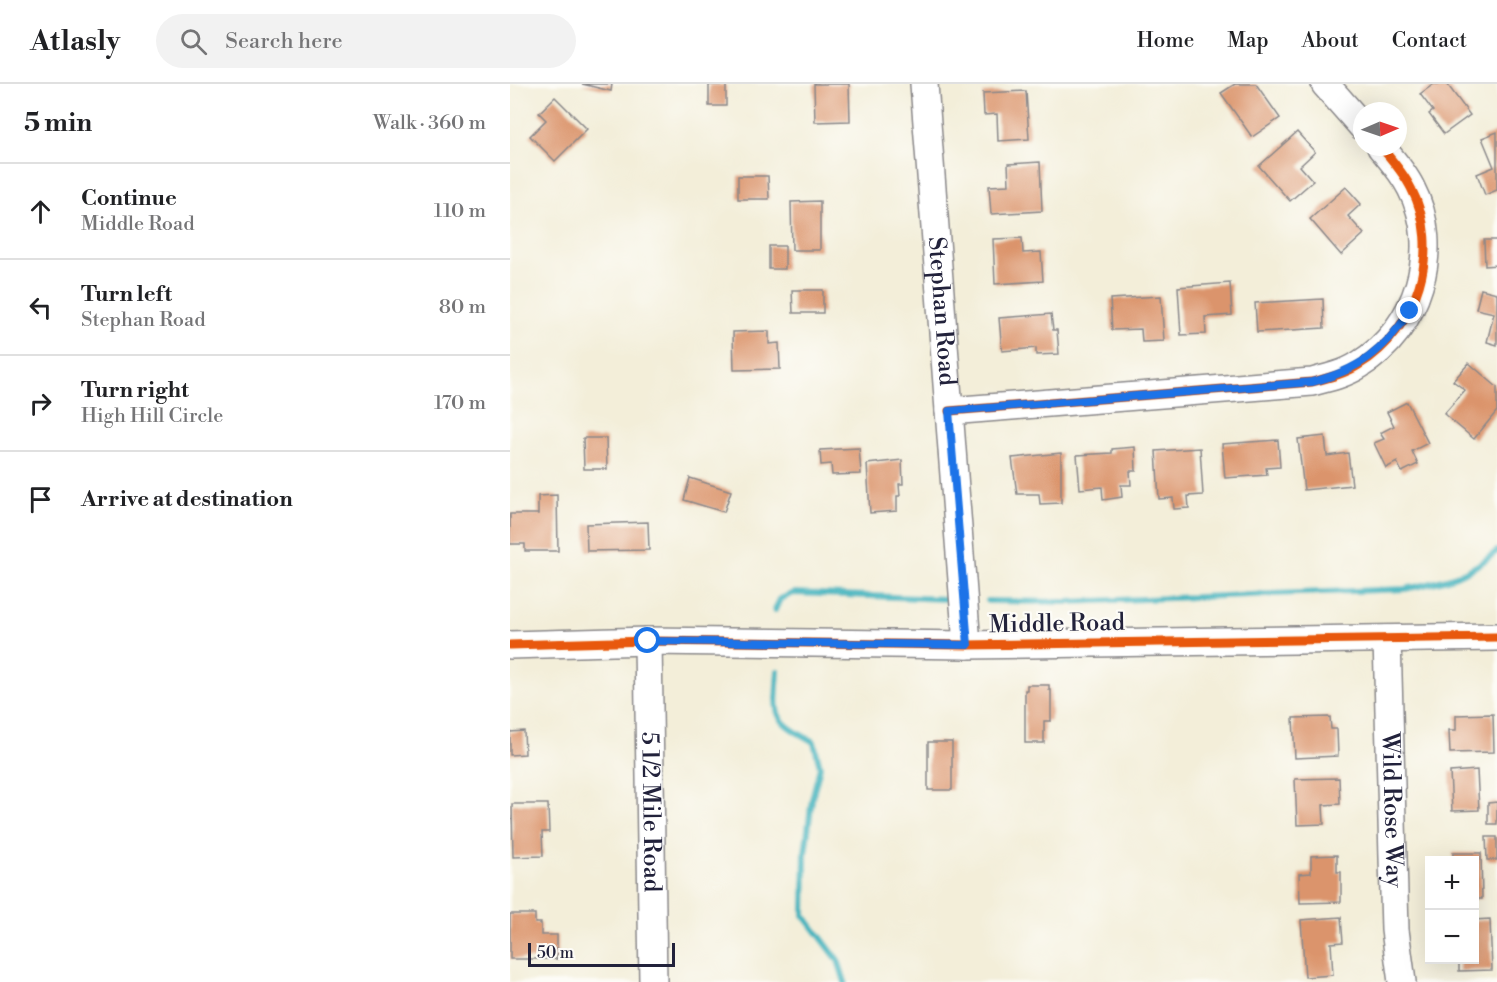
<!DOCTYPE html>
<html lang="en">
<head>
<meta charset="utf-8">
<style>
  :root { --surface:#fff; --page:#f2f2f2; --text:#202124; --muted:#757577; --line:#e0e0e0 }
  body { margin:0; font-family:"Libre Bodoni",serif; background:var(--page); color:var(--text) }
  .controls { position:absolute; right:18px; bottom:18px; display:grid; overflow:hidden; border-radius:0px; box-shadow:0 6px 24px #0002 }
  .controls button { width:54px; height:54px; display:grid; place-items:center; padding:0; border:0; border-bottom:2px solid var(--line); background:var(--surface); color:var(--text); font:30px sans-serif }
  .compass { position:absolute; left:843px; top:18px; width:54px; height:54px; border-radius:50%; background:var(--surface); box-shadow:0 6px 24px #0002; rotate:88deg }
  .scale { position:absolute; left:18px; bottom:15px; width:147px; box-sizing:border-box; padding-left:6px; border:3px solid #22223b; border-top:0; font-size:16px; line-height:21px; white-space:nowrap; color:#22223b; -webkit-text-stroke:4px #fdfcf7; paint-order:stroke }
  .stop { position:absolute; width:18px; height:18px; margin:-14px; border:4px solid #1a73e8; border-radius:50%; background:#fff }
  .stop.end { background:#1a73e8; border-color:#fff; box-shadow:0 2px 6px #0008 }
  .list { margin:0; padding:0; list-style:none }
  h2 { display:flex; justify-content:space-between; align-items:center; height:78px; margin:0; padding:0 24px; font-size:26px }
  h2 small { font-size:20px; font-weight:400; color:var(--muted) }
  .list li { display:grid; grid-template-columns:39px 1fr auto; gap:18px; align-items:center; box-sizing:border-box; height:96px; padding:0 24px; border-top:2px solid var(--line) }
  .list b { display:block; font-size:22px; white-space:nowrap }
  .list p { margin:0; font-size:20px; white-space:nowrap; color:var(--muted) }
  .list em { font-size:20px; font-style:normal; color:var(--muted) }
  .icon { flex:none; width:33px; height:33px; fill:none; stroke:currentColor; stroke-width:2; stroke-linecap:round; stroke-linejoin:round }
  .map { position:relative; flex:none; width:987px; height:898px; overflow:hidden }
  header { display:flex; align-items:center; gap:36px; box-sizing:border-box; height:84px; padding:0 30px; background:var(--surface); border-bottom:2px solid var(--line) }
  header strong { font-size:28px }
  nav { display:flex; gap:33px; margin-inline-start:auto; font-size:21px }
  .search { width:420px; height:54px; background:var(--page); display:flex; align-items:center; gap:15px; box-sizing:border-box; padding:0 21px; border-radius:33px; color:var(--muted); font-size:22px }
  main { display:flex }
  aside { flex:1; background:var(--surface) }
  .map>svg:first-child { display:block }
</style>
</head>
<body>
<header>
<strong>Atlasly</strong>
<div class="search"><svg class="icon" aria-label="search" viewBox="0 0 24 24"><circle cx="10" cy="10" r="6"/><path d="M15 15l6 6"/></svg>Search here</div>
<nav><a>Home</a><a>Map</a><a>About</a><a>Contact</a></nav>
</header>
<main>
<aside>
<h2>5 min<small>Walk · 360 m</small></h2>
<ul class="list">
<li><svg class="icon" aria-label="ahead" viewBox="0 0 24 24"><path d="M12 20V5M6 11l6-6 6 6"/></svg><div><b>Continue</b><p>Middle Road</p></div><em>110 m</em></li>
<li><svg class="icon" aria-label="left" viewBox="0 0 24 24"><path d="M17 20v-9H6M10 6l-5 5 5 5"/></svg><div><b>Turn left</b><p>Stephan Road</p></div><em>80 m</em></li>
<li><svg class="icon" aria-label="right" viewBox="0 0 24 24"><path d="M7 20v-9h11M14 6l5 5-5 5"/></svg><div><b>Turn right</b><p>High Hill Circle</p></div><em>170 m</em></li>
<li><svg class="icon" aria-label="arrive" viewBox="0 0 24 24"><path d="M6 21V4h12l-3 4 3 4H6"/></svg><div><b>Arrive at destination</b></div></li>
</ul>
</aside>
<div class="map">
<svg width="987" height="898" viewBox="0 0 987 898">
  <rect width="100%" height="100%" fill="#fdfcf7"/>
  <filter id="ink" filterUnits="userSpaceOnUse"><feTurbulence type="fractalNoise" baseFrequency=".0167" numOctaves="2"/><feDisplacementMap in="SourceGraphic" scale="12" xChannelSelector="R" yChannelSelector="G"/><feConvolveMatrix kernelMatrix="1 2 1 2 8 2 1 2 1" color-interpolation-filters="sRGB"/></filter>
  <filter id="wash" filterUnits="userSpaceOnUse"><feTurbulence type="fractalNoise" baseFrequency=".008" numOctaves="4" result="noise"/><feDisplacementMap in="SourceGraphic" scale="24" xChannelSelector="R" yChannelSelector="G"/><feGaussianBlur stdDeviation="1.35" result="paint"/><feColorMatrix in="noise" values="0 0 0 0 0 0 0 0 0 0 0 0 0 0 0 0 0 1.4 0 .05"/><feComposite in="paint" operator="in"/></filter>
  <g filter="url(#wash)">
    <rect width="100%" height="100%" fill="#f3eed9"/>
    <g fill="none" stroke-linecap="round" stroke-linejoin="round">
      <g stroke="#45b4be" stroke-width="6">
        <path d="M478 517 556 518 895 505C933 497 956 493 987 467"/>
        <polyline points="265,526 270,515 284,509 436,515"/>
        <path d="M268 587C265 633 261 635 304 658L310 683 302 715 295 769 294 831 328 876 335 898"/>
      </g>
    </g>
    <g id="blocks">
      <g fill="#db946c">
        <polygon points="72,0 102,0 101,7"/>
        <polygon points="304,0 339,0 340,37 305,38"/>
        <polygon points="725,0 746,0 770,34 742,53 711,9"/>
        <polygon points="924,0 937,0 960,31 934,50 919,30 923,27 910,10"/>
        <rect x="199" y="1" width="17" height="21"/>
        <polygon points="516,7 519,55 488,57 487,30 474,31 473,9"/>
        <polygon points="45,13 77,45 45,77 20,52 36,36 29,29"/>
        <polygon points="787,48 805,68 790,82 803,97 780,117 749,82"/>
        <polygon points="987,48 987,106 975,111 967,90 984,83 972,54"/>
        <polygon points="530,78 532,127 481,130 479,102 499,101 498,80"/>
        <polygon points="228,92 258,92 259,115 228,115"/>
        <polygon points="836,103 851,120 838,132 854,150 831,171 800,135"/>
        <polygon points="310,117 310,166 282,166 281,118"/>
        <polygon points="512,154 513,169 531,168 533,197 485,200 483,155"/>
        <polygon points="974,156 987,156 987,181 975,182"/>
        <rect x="259" y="162" width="16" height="23"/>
        <polygon points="720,199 722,231 695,233 696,250 671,251 668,203"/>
        <polygon points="971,205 987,209 987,261 977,258 984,229 966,225"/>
        <polygon points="282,206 313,206 313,229 283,229"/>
        <polygon points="651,212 654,257 632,258 631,245 602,246 600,215"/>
        <polygon points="813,215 814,244 747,248 745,219"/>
        <polygon points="541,230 543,246 547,246 549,270 526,271 526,264 492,267 489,234"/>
        <polygon points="259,247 259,260 269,259 270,285 224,286 223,248"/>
        <polygon points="959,279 987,303 987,327 964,355 934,330 955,306 943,297"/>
        <polygon points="897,318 918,359 902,367 908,380 892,388 887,378 876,384 864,359 874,355 870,349 884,342 877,328"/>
        <polygon points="815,352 817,372 838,369 842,401 794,406 788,355"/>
        <polygon points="73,354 96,354 97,385 74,385"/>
        <polygon points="768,356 770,383 756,384 757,391 715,394 712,360"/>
        <polygon points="625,363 626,387 620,387 621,401 611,401 612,413 593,416 592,403 570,405 567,371 602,369 602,365"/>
        <polygon points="349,364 351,390 322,391 321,380 311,381 310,366"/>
        <polygon points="690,364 693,411 678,412 679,424 664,425 663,414 649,415 646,367"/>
        <polygon points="551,369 551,419 530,420 529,410 507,410 502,374"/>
        <polygon points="392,376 393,400 389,400 390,412 387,412 387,427 360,429 357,380"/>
        <polygon points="180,394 221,407 214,428 174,416"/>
        <polygon points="47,411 48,467 15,467 15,460 0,460 0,430 28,430 28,412"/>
        <polygon points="138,438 139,466 77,467 76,440"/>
        <polygon points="517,601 539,601 539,606 541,606 541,637 534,637 534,659 515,659 515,606 517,606"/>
        <polygon points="983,630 984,668 940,669 939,646 946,646 946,631"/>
        <polygon points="820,633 821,645 827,645 828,672 785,674 783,634"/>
        <polygon points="14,647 15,670 0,671 0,648"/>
        <rect x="418" y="658" width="24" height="48"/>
        <polygon points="967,686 969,726 942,727 940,688"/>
        <polygon points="829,694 830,720 813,721 814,740 787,741 785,695"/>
        <polygon points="987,718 987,740 978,740 978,719"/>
        <polygon points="2,720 38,720 39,748 32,748 33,772 3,773"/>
        <polygon points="976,753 987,753 987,776 977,776"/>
        <polygon points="943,769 971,769 972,815 964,815 964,776 943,776"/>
        <polygon points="827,771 827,788 831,788 831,818 790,819 789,790 801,789 801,772"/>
        <polygon points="0,830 25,830 25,839 31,839 31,851 47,851 47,875 0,875"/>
        <polygon points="831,833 833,858 821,859 823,891 795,893 791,836"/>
        <polygon points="980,835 982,886 949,887 949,876 964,876 964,836"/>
      </g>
    </g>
  </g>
  <g filter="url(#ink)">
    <use href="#blocks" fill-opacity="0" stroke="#8a888a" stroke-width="1.5"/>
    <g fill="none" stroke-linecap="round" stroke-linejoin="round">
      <g stroke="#8a888a" stroke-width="30">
        <g id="minor">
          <path id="s1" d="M414 0 457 561"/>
          <polyline points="815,0 852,42"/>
          <path d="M439 327 802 298C818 294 835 290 849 281 908 245 933 165 901 104 893 88 882 76 871 63"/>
          <path id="s2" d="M877 555 885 846 892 898"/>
          <path id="s3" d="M138 557 143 898"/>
          <polyline points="0,561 138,557 457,561 987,553"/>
        </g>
      </g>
      <use href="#minor" stroke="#fff" stroke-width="27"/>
      <g stroke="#fdfcf7" stroke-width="13">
        <g id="cycleway">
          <path d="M439 327 802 298C818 294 835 290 849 281 908 245 933 165 901 104 893 88 882 76 871 63"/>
          <polyline points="0,561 138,557 457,561 987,553"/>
        </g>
      </g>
      <use href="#cycleway" stroke="#e8590c" stroke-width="9"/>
    </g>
  </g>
  <g fill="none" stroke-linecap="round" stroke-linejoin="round" filter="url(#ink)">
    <path stroke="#1a73e8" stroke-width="8" d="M138 557 458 561 439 327 802 298C849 286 874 267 900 227"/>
  </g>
  <g text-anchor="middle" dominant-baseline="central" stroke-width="4.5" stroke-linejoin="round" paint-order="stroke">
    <g font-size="24" fill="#22223b" stroke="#fdfcf7">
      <text stroke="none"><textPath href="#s1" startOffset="228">Stephan Road</textPath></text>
      <text transform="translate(547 540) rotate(-1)">Middle Road</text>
      <text stroke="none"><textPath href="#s2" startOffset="171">Wild Rose Way</textPath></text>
      <text stroke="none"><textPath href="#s3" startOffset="171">5 1/2 Mile Road</textPath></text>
    </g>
  </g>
</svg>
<div class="controls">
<button>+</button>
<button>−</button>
</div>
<svg class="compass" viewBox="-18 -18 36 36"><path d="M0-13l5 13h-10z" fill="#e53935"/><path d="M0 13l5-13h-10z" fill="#757577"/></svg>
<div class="scale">50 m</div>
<div class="stop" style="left:138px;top:557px"></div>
<div class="stop end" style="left:900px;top:227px"></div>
</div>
</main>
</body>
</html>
